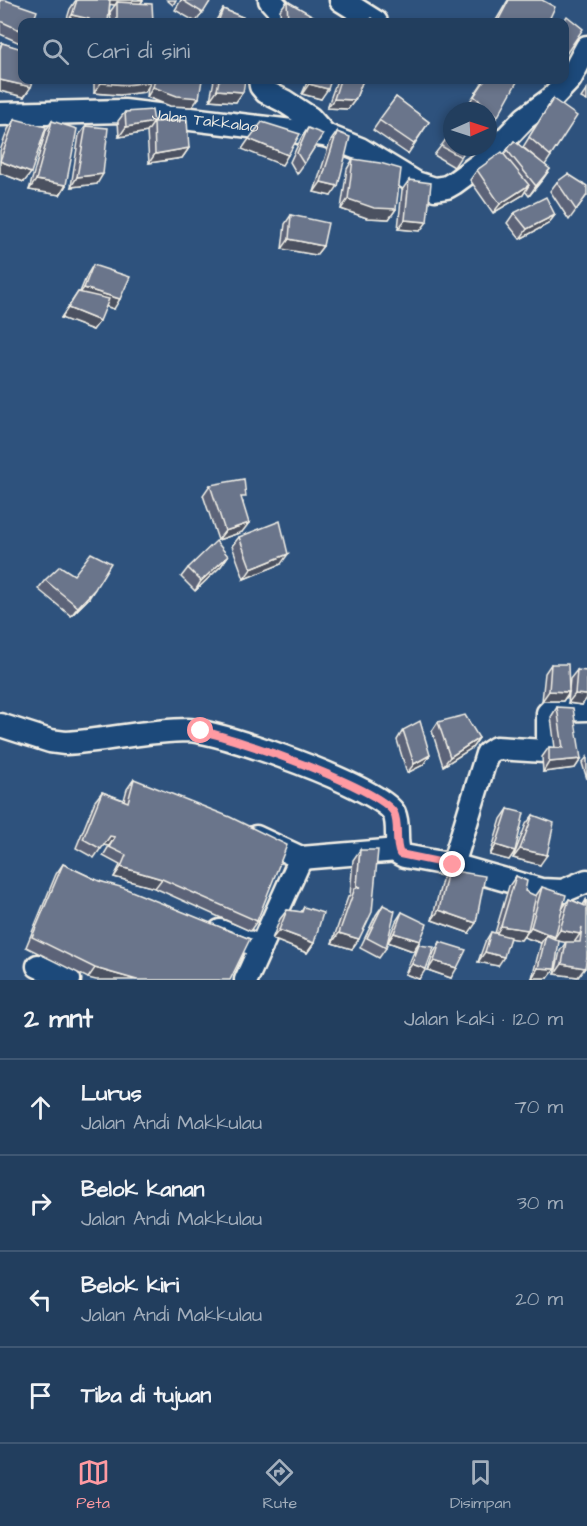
<!DOCTYPE html>
<html lang="id">
<head>
<meta charset="utf-8">
<style>
  :root { --surface:#223e5e; --page:#2e4967; --text:#f1f3f6; --muted:#a2aebc; --line:#3f5773; --accent:#ff9aa2 }
  body { margin:0; font-family:"Architects Daughter",sans-serif; background:var(--page); color:var(--text) }
  .compass { position:absolute; left:443px; top:102px; width:54px; height:54px; border-radius:50%; background:var(--surface); box-shadow:0 3px 9px #0003; rotate:87deg }
  .stop { position:absolute; width:18px; height:18px; margin:-14px; border:4px solid #ff9aa2; border-radius:50%; background:#fff }
  .stop.end { background:#ff9aa2; border-color:#fff; box-shadow:0 2px 6px #0008 }
  .list { margin:0; padding:0; list-style:none }
  h2 { display:flex; justify-content:space-between; align-items:center; height:78px; margin:0; padding:0 24px; font-size:26px }
  h2 small { font-size:20px; font-weight:400; color:var(--muted) }
  .list li { display:grid; grid-template-columns:39px 1fr auto; gap:18px; align-items:center; box-sizing:border-box; height:96px; padding:0 24px; border-top:2px solid var(--line) }
  .list b { display:block; font-size:22px; white-space:nowrap }
  .list p { margin:0; font-size:20px; white-space:nowrap; color:var(--muted) }
  .list em { font-size:20px; font-style:normal; color:var(--muted) }
  .icon { flex:none; width:33px; height:33px; fill:none; stroke:currentColor; stroke-width:2; stroke-linecap:round; stroke-linejoin:round }
  .map { position:relative; flex:none; width:587px; height:980px; overflow:hidden }
  .search { position:absolute; background:var(--surface); box-shadow:0 3px 9px #0003; left:18px; right:18px; top:18px; height:66px; display:flex; align-items:center; gap:15px; box-sizing:border-box; padding:0 21px; border-radius:12px; color:var(--muted); font-size:22px }
  .sheet { height:462px; background:var(--surface) }
  nav { display:flex; justify-content:space-around; align-items:center; box-sizing:border-box; height:84px; border-top:2px solid var(--line); background:var(--surface); font-size:16px; color:var(--muted) }
  nav a { display:grid; justify-items:center; gap:3px }
  nav .on { color:var(--accent) }
  .map>svg:first-child { display:block }
</style>
</head>
<body>
<div class="map">
<svg width="587" height="980" viewBox="0 0 587 980">
  <rect width="100%" height="100%" fill="#2e527d"/>
  <filter id="ink" filterUnits="userSpaceOnUse"><feTurbulence type="fractalNoise" baseFrequency=".0167" numOctaves="2"/><feDisplacementMap in="SourceGraphic" scale="12" xChannelSelector="R" yChannelSelector="G"/><feConvolveMatrix kernelMatrix="1 2 1 2 8 2 1 2 1" color-interpolation-filters="sRGB"/></filter>
  <g filter="url(#ink)">
    <g fill="none" stroke-linecap="round" stroke-linejoin="round">
      <g stroke="#f4f1e8" stroke-width="27">
        <g id="minor">
          <polyline points="270,0 280,11 279,22"/>
          <polyline points="341,0 376,22"/>
          <polyline points="260,80 261,86 266,92 284,101 310,118 325,135"/>
          <path id="s1" d="M0 114 124 111 325 135 360 149 416 183 435 189 447 187 454 183 484 161 525 118 552 98 570 79 587 47"/>
          <path d="M0 725 50 741 65 743C106 741 146 730 188 730 220 731 380 787 394 813 400 826 394 841 400 854L404 856 453 865 541 890 563 891 587 881"/>
          <polyline points="256,837 301,858 398,850"/>
          <polyline points="453,865 487,754 496,748 544,751 548,749 548,713 551,710 587,709"/>
          <polyline points="220,931 261,947"/>
          <polyline points="38,966 69,980"/>
          <polyline points="246,980 301,858"/>
        </g>
      </g>
      <use href="#minor" stroke="#1f4a7a" stroke-width="22"/>
    </g>
    <g fill="#5c6478" stroke="#f4f1e8" stroke-width="1.5">
      <polygon points="0,0 22,22 22,80 24,97 0,91 0,47 2,43 20,49 22,44 0,34"/>
      <polygon points="76,0 143,0 141,3 153,22 111,22 110,12 115,5 110,4 108,22 66,22 70,9"/>
      <polygon points="167,0 176,0 173,5"/>
      <polygon points="181,0 211,0 196,22 175,10"/>
      <polygon points="508,0 542,0 548,22 495,22"/>
      <polygon points="287,1 311,22 281,22 280,10"/>
      <polygon points="223,9 254,22 215,22"/>
      <polygon points="94,80 202,80 192,107 170,106 147,97 148,86 145,92 120,95 94,93"/>
      <polygon points="214,80 245,80 236,102 210,100"/>
      <polygon points="308,80 331,80 321,99 302,94"/>
      <polygon points="337,80 363,80 355,100 348,109 327,108"/>
      <polygon points="484,80 498,116 491,126 488,123 488,111 473,111 467,106"/>
      <polygon points="587,89 587,101 581,98"/>
      <polygon points="396,97 429,122 408,154 373,130"/>
      <polygon points="553,99 551,156 545,165 550,169 529,196 525,191 523,195 493,213 470,180 477,170 504,154 514,141 541,162 523,147"/>
      <polygon points="125,112 154,122 189,148 182,158 149,163 147,132 119,137 118,121"/>
      <polygon points="15,119 24,182 0,173 0,151 8,129"/>
      <polygon points="52,121 66,185 60,195 29,190 46,130"/>
      <polygon points="86,126 97,184 71,187 79,135"/>
      <polygon points="308,128 304,164 297,174 290,162 301,138"/>
      <polygon points="337,132 331,196 314,192 330,142"/>
      <polygon points="441,146 467,147 454,167 434,155"/>
      <polygon points="353,159 396,209 389,219 367,218 341,209 347,169"/>
      <polygon points="409,180 420,231 398,229 402,190"/>
      <polygon points="557,182 587,195 569,220 550,191"/>
      <polygon points="514,213 555,215 548,224 520,239 507,223"/>
      <polygon points="291,215 323,246 316,255 282,249 285,224"/>
      <polygon points="93,265 114,309 106,306 93,330 61,318 78,292 80,292 87,275"/>
      <polygon points="210,485 243,502 242,532 218,540 203,495"/>
      <polygon points="239,537 281,564 244,579 232,546"/>
      <polygon points="228,556 221,566 195,591 181,577 188,568"/>
      <polygon points="45,580 89,598 71,616 38,589"/>
      <polygon points="551,664 569,689 570,679 577,670 582,705 568,703 569,693 563,701 542,701 545,673"/>
      <polygon points="557,707 581,759 575,768 543,772 542,757 549,747 555,748 551,717"/>
      <polygon points="438,722 479,738 472,748 443,766 432,731"/>
      <polygon points="403,730 430,755 423,765 407,773 397,740"/>
      <polygon points="587,757 587,779 582,763"/>
      <polygon points="134,779 257,921 250,931 155,888 114,877 120,865 103,856 109,846 103,845 94,858 76,848 95,801 102,792 124,800 127,789"/>
      <polygon points="508,809 515,851 509,860 490,855 501,819"/>
      <polygon points="533,815 540,865 513,858 526,824"/>
      <polygon points="360,850 352,949 332,943 348,897 350,895 353,860"/>
      <polygon points="63,864 99,881 250,939 88,978 26,947 56,874"/>
      <polygon points="448,870 469,933 432,920 442,880"/>
      <polygon points="516,876 525,891 535,897 542,887 562,909 569,899 583,905 586,900 585,968 578,977 555,974 560,951 566,942 558,941 555,969 548,978 532,978 541,943 524,937 525,935 521,940 510,938 498,966 478,962 485,942 491,932 495,933 509,886"/>
      <polygon points="383,905 386,948 379,958 360,948 376,915"/>
      <polygon points="304,907 314,943 307,953 272,939 280,919 287,910 301,912"/>
      <polygon points="402,912 420,941 413,951 388,942 396,921"/>
      <polygon points="440,942 451,978 428,970 434,952"/>
      <polygon points="419,945 419,979 405,974 413,954"/>
    </g>
    <g fill="#4b5161" stroke="#f4f1e8" stroke-width="1.5">
      <polygon points="100,0 143,0 138,7 117,2 115,5 98,3"/>
      <polygon points="72,15 89,19 87,22 66,22"/>
      <polygon points="0,80 31,87 24,97 0,91"/>
      <polygon points="151,82 145,92 120,95 94,93 101,83"/>
      <polygon points="309,84 328,89 321,99 302,94"/>
      <polygon points="153,87 199,98 192,107 170,106 147,97"/>
      <polygon points="217,90 243,92 236,102 210,100"/>
      <polygon points="334,99 355,100 348,109 327,108"/>
      <polygon points="154,122 147,132 119,137 126,127"/>
      <polygon points="249,139 288,155 282,165 242,149"/>
      <polygon points="189,148 182,158 149,163 155,154"/>
      <polygon points="0,161 31,173 24,182 0,173"/>
      <polygon points="550,169 543,179 529,196 536,186"/>
      <polygon points="103,174 97,184 71,187 77,177"/>
      <polygon points="36,180 66,185 60,195 29,190"/>
      <polygon points="321,182 338,186 331,196 314,192"/>
      <polygon points="529,185 523,195 493,213 500,204"/>
      <polygon points="348,199 396,209 389,219 367,218 341,209"/>
      <polygon points="555,215 548,224 520,239 527,229"/>
      <polygon points="405,220 427,222 420,231 398,229"/>
      <polygon points="289,239 323,246 316,255 282,249"/>
      <polygon points="84,288 120,299 114,309 77,297"/>
      <polygon points="68,308 100,321 93,330 61,318"/>
      <polygon points="249,523 242,532 218,540 225,531"/>
      <polygon points="288,554 281,564 244,579 251,569"/>
      <polygon points="228,556 221,566 195,591 201,581"/>
      <polygon points="95,589 89,598 71,616 78,607"/>
      <polygon points="549,691 569,692 563,701 542,701"/>
      <polygon points="575,694 587,695 587,698 582,705 568,703"/>
      <polygon points="479,738 472,748 443,766 450,757"/>
      <polygon points="430,755 423,765 407,773 414,764"/>
      <polygon points="581,759 575,768 543,772 549,762"/>
      <polygon points="110,836 115,837 109,846 103,845"/>
      <polygon points="496,845 515,851 509,860 490,855"/>
      <polygon points="520,849 547,855 540,865 513,858"/>
      <polygon points="121,867 162,879 155,888 114,877"/>
      <polygon points="439,910 476,923 469,933 432,920"/>
      <polygon points="501,926 528,930 521,940 495,936"/>
      <polygon points="531,927 555,937 548,946 546,935 541,943 524,937"/>
      <polygon points="279,930 314,943 307,953 272,939"/>
      <polygon points="560,930 580,934 573,944 553,940"/>
      <polygon points="339,933 359,939 352,949 332,943"/>
      <polygon points="394,933 420,941 413,951 388,942"/>
      <polygon points="485,952 504,957 498,966 478,962"/>
      <polygon points="434,961 457,968 451,978 428,970"/>
      <polygon points="412,964 426,969 419,979 405,974"/>
      <polygon points="562,964 585,968 578,977 555,974"/>
      <polygon points="95,968 137,980 96,980 88,978"/>
      <polygon points="538,968 555,969 548,978 532,978"/>
    </g>
    <g fill="#6b748b" stroke="#f4f1e8" stroke-width="1.5">
      <polygon points="0,0 5,0 37,11 33,22 22,22 22,31 0,21"/>
      <polygon points="77,0 110,0 108,22 90,22 89,19 72,15"/>
      <polygon points="182,0 211,0 203,13"/>
      <polygon points="509,0 542,0 555,7 548,22 500,22 498,21"/>
      <polygon points="287,1 315,17 311,22 288,22"/>
      <polygon points="117,2 152,4 153,22 117,22"/>
      <polygon points="223,9 254,22 218,22"/>
      <polygon points="567,16 583,29 564,57 564,22 563,22"/>
      <polygon points="372,18 376,22 368,22"/>
      <polygon points="2,43 22,49 22,80 34,80 31,87 0,80 0,49"/>
      <polygon points="101,80 152,80 151,82 126,85 101,83"/>
      <polygon points="155,80 202,80 199,98 177,96 153,87"/>
      <polygon points="219,80 245,80 243,92 217,90"/>
      <polygon points="311,80 331,80 328,89 309,84"/>
      <polygon points="340,80 363,80 355,100 334,99"/>
      <polygon points="485,80 518,80 498,116 474,96"/>
      <polygon points="396,97 429,122 414,144 379,120"/>
      <polygon points="553,99 577,116 551,156 529,137"/>
      <polygon points="152,110 154,122 126,127 125,112"/>
      <polygon points="15,119 46,127 31,173 0,161"/>
      <polygon points="187,120 189,148 155,154 154,122"/>
      <polygon points="52,121 77,129 66,185 36,180"/>
      <polygon points="262,122 300,134 288,155 249,139"/>
      <polygon points="86,126 108,128 103,174 77,177"/>
      <polygon points="308,128 323,134 304,164 297,153"/>
      <polygon points="452,131 452,147 467,147 461,157 441,146"/>
      <polygon points="337,132 350,137 338,186 321,182"/>
      <polygon points="514,141 550,169 536,186 507,150"/>
      <polygon points="502,152 529,185 500,204 477,170"/>
      <polygon points="353,159 380,163 401,169 396,209 374,208 348,199"/>
      <polygon points="568,174 587,186 587,195 576,210 557,182"/>
      <polygon points="409,180 431,183 427,222 405,220"/>
      <polygon points="546,197 555,215 527,229 514,213"/>
      <polygon points="291,215 328,223 323,246 289,239"/>
      <polygon points="93,265 130,277 120,299 84,288"/>
      <polygon points="78,292 109,299 100,321 68,308"/>
      <polygon points="244,479 246,497 241,497 249,523 225,531 210,485"/>
      <polygon points="280,521 288,554 251,569 239,537"/>
      <polygon points="216,541 228,556 201,581 188,568"/>
      <polygon points="91,553 111,563 95,589 78,607 45,580 60,566 74,575"/>
      <polygon points="551,664 568,664 569,692 549,691"/>
      <polygon points="577,670 587,671 587,695 575,694"/>
      <polygon points="557,707 573,708 581,759 549,762 549,747 563,748"/>
      <polygon points="465,715 479,738 450,757 438,722"/>
      <polygon points="420,721 430,755 414,764 403,730"/>
      <polygon points="134,779 230,817 287,845 257,921 162,879 121,867 126,855 109,847 115,837 110,836 101,849 83,839 102,792 128,802"/>
      <polygon points="508,809 524,813 515,851 496,845"/>
      <polygon points="533,815 554,823 547,855 520,849"/>
      <polygon points="360,850 378,850 372,912 359,939 339,933 355,888 361,887 357,886"/>
      <polygon points="63,864 99,881 124,888 250,939 230,980 137,980 95,968 32,937"/>
      <polygon points="448,870 485,876 476,923 439,910"/>
      <polygon points="516,876 527,881 525,891 536,896 528,930 501,926"/>
      <polygon points="542,887 566,895 555,937 531,927"/>
      <polygon points="569,899 585,906 586,900 587,901 587,957 585,968 562,964 566,942 580,942 582,927 580,934 560,930"/>
      <polygon points="383,905 395,911 386,948 367,938"/>
      <polygon points="304,907 323,913 314,943 279,930 287,910 302,912"/>
      <polygon points="402,912 427,924 420,941 394,933"/>
      <polygon points="491,932 510,937 504,957 485,952"/>
      <polygon points="546,935 559,941 555,969 538,968"/>
      <polygon points="440,942 466,950 457,968 434,961"/>
      <polygon points="419,945 434,947 426,969 412,964"/>
    </g>
  </g>
  <g fill="none" stroke-linecap="round" stroke-linejoin="round" filter="url(#ink)">
    <path stroke="#ff9aa2" stroke-width="8" d="M201 731C233 737 381 788 394 813 400 826 394 841 400 854L453 865"/>
  </g>
  <g text-anchor="middle" dominant-baseline="central" stroke-width="4.5" stroke-linejoin="round" paint-order="stroke">
    <g font-size="16" fill="#f4f1e8" stroke="#1f4a7a">
      <text stroke="none"><textPath href="#s1" startOffset="206">Jalan Takkalao</textPath></text>
    </g>
  </g>
</svg>
<svg class="compass" viewBox="-18 -18 36 36"><path d="M0-13l5 13h-10z" fill="#e53935"/><path d="M0 13l5-13h-10z" fill="#a2aebc"/></svg>
<div class="stop" style="left:201px;top:731px"></div>
<div class="stop end" style="left:453px;top:865px"></div>
<div class="search"><svg class="icon" aria-label="search" viewBox="0 0 24 24"><circle cx="10" cy="10" r="6"/><path d="M15 15l6 6"/></svg>Cari di sini</div>
</div>
<section class="sheet">
<h2>2 mnt<small>Jalan kaki · 120 m</small></h2>
<ul class="list">
<li><svg class="icon" aria-label="ahead" viewBox="0 0 24 24"><path d="M12 20V5M6 11l6-6 6 6"/></svg><div><b>Lurus</b><p>Jalan Andi Makkulau</p></div><em>70 m</em></li>
<li><svg class="icon" aria-label="right" viewBox="0 0 24 24"><path d="M7 20v-9h11M14 6l5 5-5 5"/></svg><div><b>Belok kanan</b><p>Jalan Andi Makkulau</p></div><em>30 m</em></li>
<li><svg class="icon" aria-label="left" viewBox="0 0 24 24"><path d="M17 20v-9H6M10 6l-5 5 5 5"/></svg><div><b>Belok kiri</b><p>Jalan Andi Makkulau</p></div><em>20 m</em></li>
<li><svg class="icon" aria-label="arrive" viewBox="0 0 24 24"><path d="M6 21V4h12l-3 4 3 4H6"/></svg><div><b>Tiba di tujuan</b></div></li>
</ul>
</section>
<nav>
<a class="on"><svg class="icon" aria-label="map" viewBox="0 0 24 24"><path d="M3 6l6-2 6 2 6-2v14l-6 2-6-2-6 2zM9 4v14M15 6v14"/></svg>Peta</a>
<a><svg class="icon" aria-label="directions" viewBox="0 0 24 24"><path d="M12 3l9 9-9 9-9-9zM9 14v-3h6M13 9l2 2-2 2"/></svg>Rute</a>
<a><svg class="icon" aria-label="saved" viewBox="0 0 24 24"><path d="M7 4h10v16l-5-4-5 4z"/></svg>Disimpan</a>
</nav>
</body>
</html>
